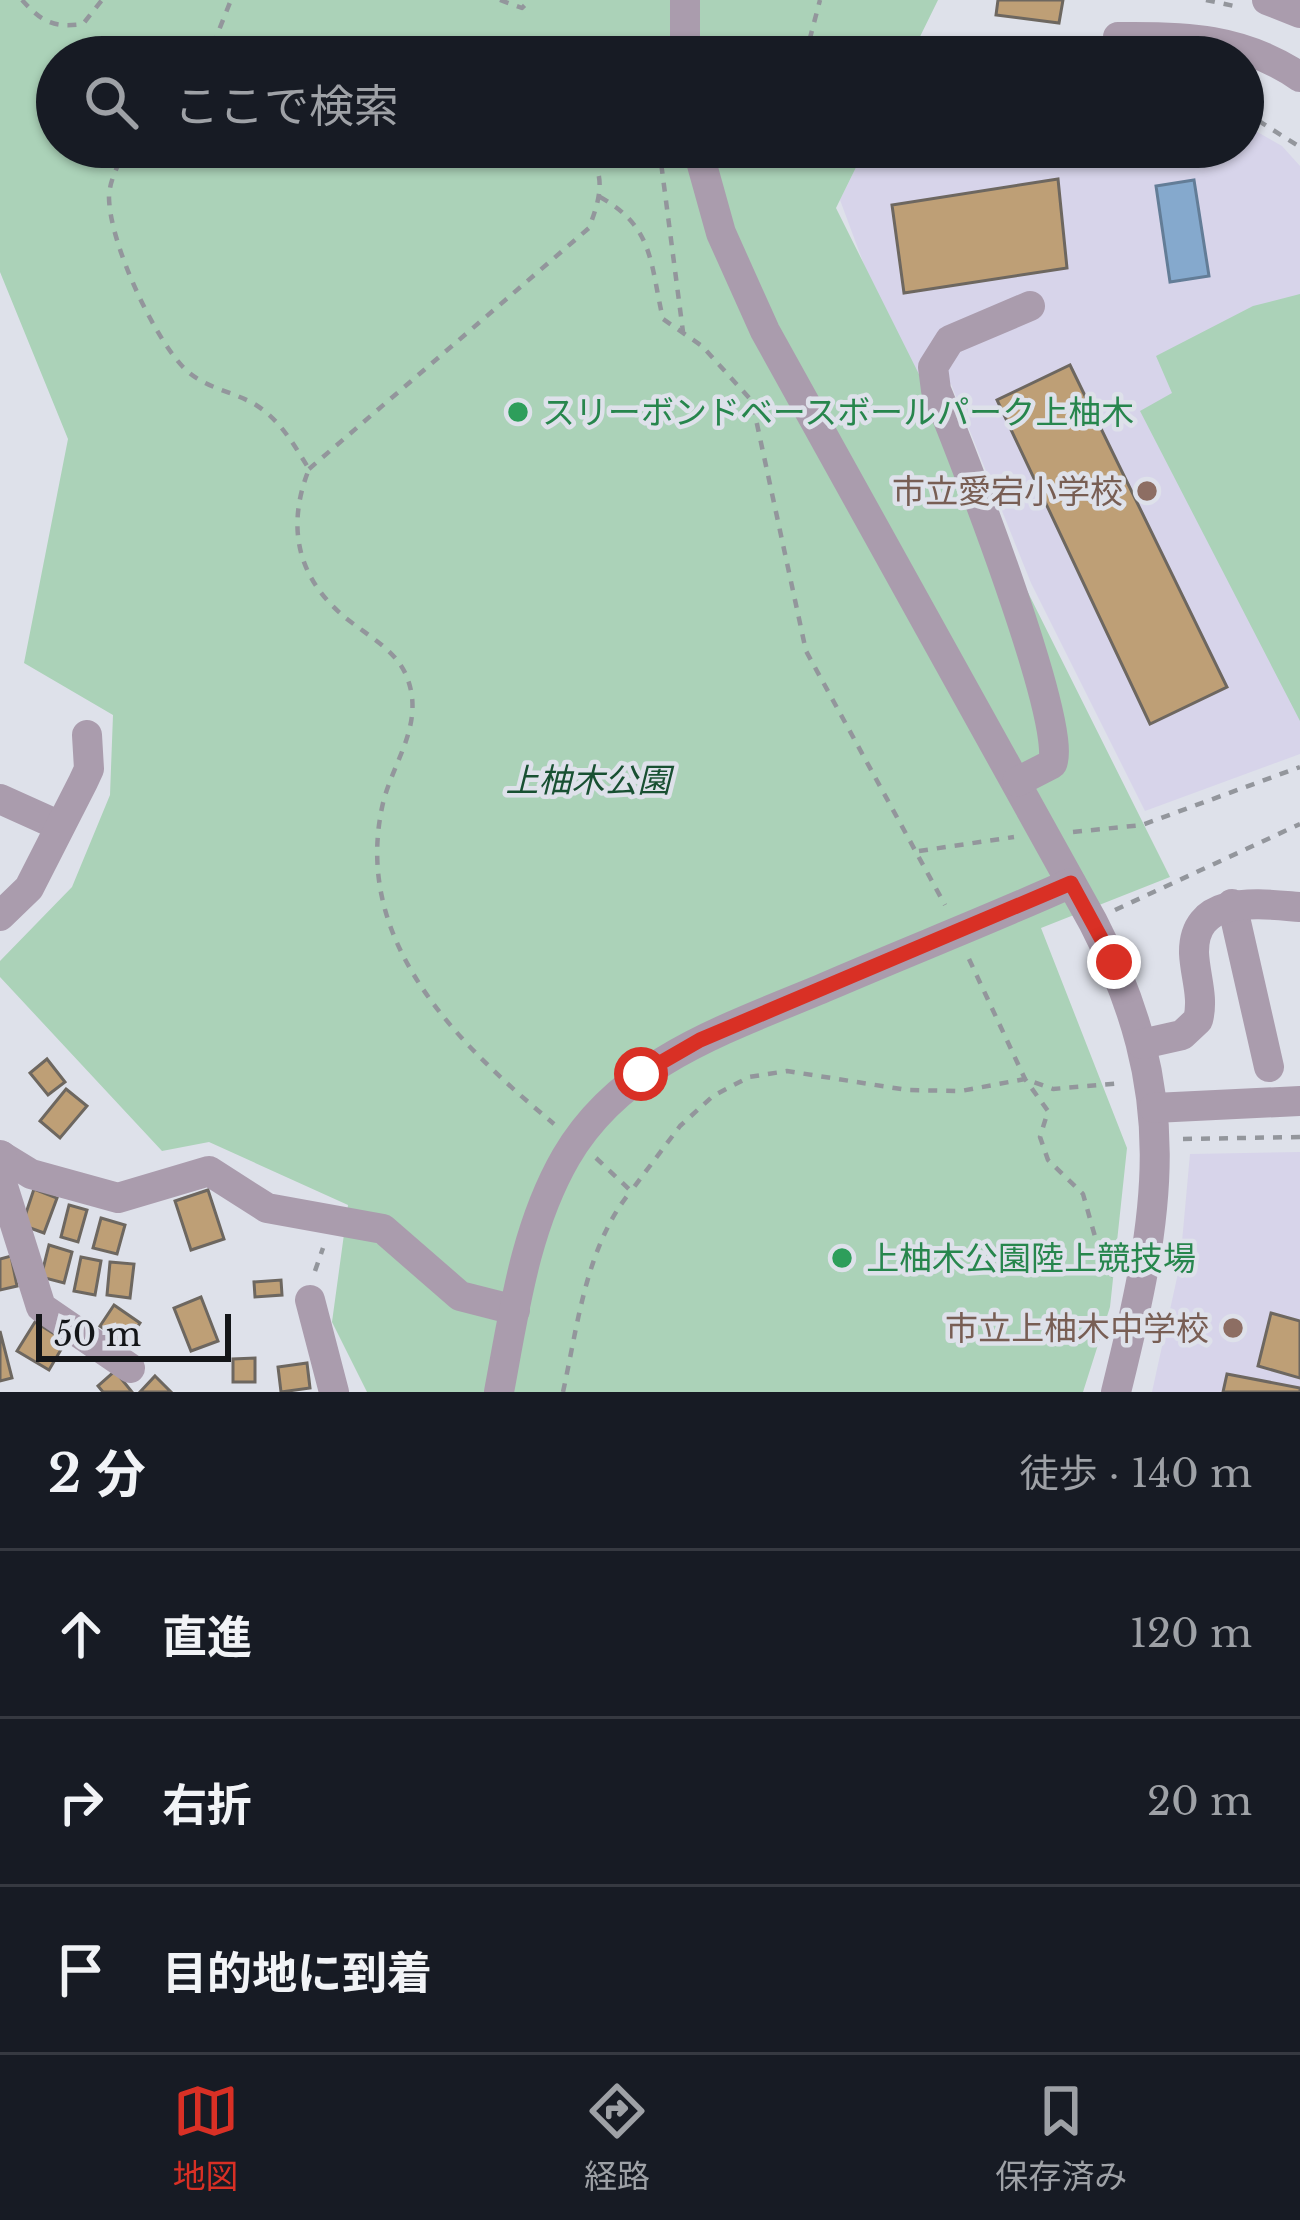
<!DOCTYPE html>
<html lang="ja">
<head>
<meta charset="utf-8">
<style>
  :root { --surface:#171b24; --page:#242831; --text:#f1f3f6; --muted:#9ea1a6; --line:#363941; --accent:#d93025 }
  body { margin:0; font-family:"Libre Baskerville","Noto Sans JP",serif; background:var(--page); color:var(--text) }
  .scale { position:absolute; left:36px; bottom:30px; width:195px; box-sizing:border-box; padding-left:12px; border:6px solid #141619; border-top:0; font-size:33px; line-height:42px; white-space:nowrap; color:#141619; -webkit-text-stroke:9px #dee1ea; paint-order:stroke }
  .stop { position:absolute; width:36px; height:36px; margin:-27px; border:9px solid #d93025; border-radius:50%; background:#fff }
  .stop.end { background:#d93025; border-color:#fff; box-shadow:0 3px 12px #0008 }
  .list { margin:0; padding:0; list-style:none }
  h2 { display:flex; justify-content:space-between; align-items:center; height:156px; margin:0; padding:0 48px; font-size:51px }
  h2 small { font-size:39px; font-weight:400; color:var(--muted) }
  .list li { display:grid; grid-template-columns:78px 1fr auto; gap:36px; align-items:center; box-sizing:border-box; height:168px; padding:0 48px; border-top:3px solid var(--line) }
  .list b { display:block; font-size:45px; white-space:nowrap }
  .list em { font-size:39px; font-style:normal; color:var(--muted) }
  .icon { flex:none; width:66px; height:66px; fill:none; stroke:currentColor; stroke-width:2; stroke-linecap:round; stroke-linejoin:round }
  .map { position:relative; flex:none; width:1300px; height:1392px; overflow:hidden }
  .search { position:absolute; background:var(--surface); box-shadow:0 3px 9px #0004; left:36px; right:36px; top:36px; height:132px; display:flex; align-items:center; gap:30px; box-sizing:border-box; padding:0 42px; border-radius:66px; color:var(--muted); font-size:45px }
  .sheet { height:660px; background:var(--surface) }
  nav { display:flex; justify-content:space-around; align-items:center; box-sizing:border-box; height:168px; border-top:3px solid var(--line); background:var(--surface); font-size:33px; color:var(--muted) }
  nav a { display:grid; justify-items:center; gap:6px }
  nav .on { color:var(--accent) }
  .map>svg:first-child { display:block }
</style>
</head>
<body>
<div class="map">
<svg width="1300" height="1392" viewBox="0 0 1300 1392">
  <rect width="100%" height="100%" fill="#dee1ea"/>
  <g fill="#d7d4ea">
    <polygon points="1243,124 1282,146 1300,166 1300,754 1145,811 1031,583 951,384 914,399 840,200 866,147 1243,147"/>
    <polygon points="1300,1152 1300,1392 1152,1392 1180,1264 1190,1154"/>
  </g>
  <g fill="#abd2b8">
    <polygon points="0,0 938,0 910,57 57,57 57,147 866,147 836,208 1170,877 1041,928 1127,1148 1110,1307 1083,1392 367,1392 332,1322 348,1205 209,1142 162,1151 0,977 0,961 72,887 110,795 113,715 24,663 68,439 0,272"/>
    <polygon points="1300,294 1300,721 1140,411 1172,393 1156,356 1253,306"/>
  </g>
  <polygon fill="#85a9cd" stroke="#637d97" stroke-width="3" points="1194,180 1209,276 1170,282 1156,186"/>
  <g fill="#be9f76" stroke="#6d6760" stroke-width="3">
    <polygon points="998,0 1063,0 1059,23 996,15"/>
    <polygon points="1058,179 1067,268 904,293 892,205"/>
    <polygon points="1070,365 1227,687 1150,724 997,400"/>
    <polygon points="47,1059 65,1082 48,1095 30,1073"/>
    <polygon points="66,1089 87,1106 60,1138 40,1121"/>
    <polygon points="34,1189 57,1198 44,1233 22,1225"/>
    <polygon points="208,1190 224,1239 191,1250 175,1201"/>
    <polygon points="69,1205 87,1210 78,1242 61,1237"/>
    <polygon points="101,1218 125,1225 117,1254 93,1248"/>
    <polygon points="49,1245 72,1252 64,1283 41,1277"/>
    <polygon points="11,1256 17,1286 0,1290 0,1259"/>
    <polygon points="81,1257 101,1261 95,1295 74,1291"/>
    <polygon points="110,1262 134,1264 130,1298 107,1295"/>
    <polygon points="281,1280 282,1295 255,1297 254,1282"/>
    <polygon points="201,1297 218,1341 191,1351 174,1308"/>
    <polygon points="114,1305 140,1323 126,1344 100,1326"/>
    <polygon points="1271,1313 1300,1321 1300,1378 1258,1366"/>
    <polygon points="35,1322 66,1341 49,1370 17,1351"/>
    <polygon points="0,1331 12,1378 0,1381"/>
    <polygon points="255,1358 255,1382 233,1382 233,1359"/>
    <polygon points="307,1363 310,1388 281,1392 278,1367"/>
    <polygon points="115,1371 132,1392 103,1392 98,1386"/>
    <polygon points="1227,1374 1300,1388 1300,1392 1223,1392"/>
    <polygon points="155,1376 171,1392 140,1392"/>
  </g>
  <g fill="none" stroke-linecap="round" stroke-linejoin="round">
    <g stroke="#93969c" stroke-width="4.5" stroke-dasharray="9 9" stroke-linecap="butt">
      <path d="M22 0C42 22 53 28 83 24L102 0"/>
      <polyline points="500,0 522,8 530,0"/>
      <polyline points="1206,0 1239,7"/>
      <polyline points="199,57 215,40 231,0"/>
      <polyline points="805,57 820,0"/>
      <polyline points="1243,111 1300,147"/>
      <path d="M129 147C119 161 109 181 109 198 110 243 152 334 183 367 204 389 231 390 256 405 281 421 294 445 309 469 285 529 298 582 351 622 373 639 399 653 408 680 424 725 393 762 383 803 351 941 457 1043 554 1124"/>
      <polyline points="659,147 683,332"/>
      <path d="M600 197C654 227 650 263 663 319L702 346 752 401 806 651 945 905"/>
      <path d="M309 469 589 228C601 196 607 174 584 147"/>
      <polyline points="1073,832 1142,825 1300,767"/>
      <polyline points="919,851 1014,837"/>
      <polyline points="1115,910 1300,824"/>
      <polyline points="969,959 1025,1079 1048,1111 1040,1137 1048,1160 1083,1194 1103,1265 1113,1276"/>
      <polyline points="1183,1139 1300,1137"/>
      <polyline points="596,1158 631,1191 680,1126 713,1096 749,1077 787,1071 907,1090 961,1091 1025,1079 1053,1089 1123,1083"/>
      <polyline points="315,1271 323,1248"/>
      <path d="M563 1392C578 1324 586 1246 631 1191"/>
    </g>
    <g stroke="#aa9cad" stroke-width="30">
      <polyline points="685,0 685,57"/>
      <polyline points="1267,0 1300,13"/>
      <path d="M1118 37C1185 36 1243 38 1300 77"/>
      <path d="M697 147 721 233 765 331 1093 922C1182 1095 1161 1211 1116 1392"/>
      <path d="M1017 782 1052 764C1070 727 958 443 936 390L933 367 950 340 1030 306"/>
      <polyline points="0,799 60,826"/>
      <polyline points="1232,904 1269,1067"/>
      <polyline points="0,916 29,888 83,782 89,769 87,735"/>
      <path d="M1142 1044 1182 1035 1198 1020C1204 997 1195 976 1194 953 1193 893 1261 904 1300 907"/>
      <polyline points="1154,1108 1300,1101"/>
      <polyline points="0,1155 31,1174 118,1198 209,1171 267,1208 383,1229 460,1296 515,1310"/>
      <polyline points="2,1156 2,1183 41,1307 130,1368"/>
      <polyline points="310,1300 334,1392"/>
      <path d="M499 1392C514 1312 525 1228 566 1157 622 1060 732 1027 828 986 909 951 991 919 1071 883"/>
    </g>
  </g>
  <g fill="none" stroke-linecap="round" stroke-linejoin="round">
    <polyline stroke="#d93025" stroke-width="15" points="641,1074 700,1040 1071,883 1114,962"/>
  </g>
  <g fill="#2e9e5b" stroke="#dee1ea" stroke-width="4.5">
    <circle cx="518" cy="412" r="12"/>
    <circle cx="842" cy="1258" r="12"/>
  </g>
  <g fill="#8d6e63" stroke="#dee1ea" stroke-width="4.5">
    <circle cx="1147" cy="491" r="12"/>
    <circle cx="1233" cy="1328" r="12"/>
  </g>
  <g text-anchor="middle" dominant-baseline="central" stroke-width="9" stroke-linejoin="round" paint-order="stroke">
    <g font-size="33" fill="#27864d" stroke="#dee1ea" text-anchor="start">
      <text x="542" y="412">スリーボンドベースボールパーク上柚木</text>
      <text x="866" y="1258">上柚木公園陸上競技場</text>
    </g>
    <g font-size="33" fill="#785e54" stroke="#dee1ea" text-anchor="end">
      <text x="1123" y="491">市立愛宕小学校</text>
      <text x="1209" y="1328">市立上柚木中学校</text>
    </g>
    <g font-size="33" font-style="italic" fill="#185032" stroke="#dee1ea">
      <text x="588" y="780">上柚木公園</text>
    </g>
  </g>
</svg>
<div class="scale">50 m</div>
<div class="stop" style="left:641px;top:1074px"></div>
<div class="stop end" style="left:1114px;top:962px"></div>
<div class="search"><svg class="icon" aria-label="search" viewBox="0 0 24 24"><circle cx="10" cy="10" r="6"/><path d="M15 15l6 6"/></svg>ここで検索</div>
</div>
<section class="sheet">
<h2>2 分<small>徒歩 · 140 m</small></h2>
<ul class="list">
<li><svg class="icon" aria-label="ahead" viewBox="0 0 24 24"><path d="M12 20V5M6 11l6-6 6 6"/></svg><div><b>直進</b></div><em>120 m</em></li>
<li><svg class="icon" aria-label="right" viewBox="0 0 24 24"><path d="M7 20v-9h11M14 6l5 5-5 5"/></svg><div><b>右折</b></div><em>20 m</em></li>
<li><svg class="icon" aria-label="arrive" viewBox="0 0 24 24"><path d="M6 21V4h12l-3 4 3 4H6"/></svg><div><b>目的地に到着</b></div></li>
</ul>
</section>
<nav>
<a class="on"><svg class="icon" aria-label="map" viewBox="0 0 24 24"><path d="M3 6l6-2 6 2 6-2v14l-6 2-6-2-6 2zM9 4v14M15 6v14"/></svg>地図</a>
<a><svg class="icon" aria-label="directions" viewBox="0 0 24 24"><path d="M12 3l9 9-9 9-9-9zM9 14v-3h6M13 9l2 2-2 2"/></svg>経路</a>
<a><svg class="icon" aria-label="saved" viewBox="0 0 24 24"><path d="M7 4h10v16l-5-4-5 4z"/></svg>保存済み</a>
</nav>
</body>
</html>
